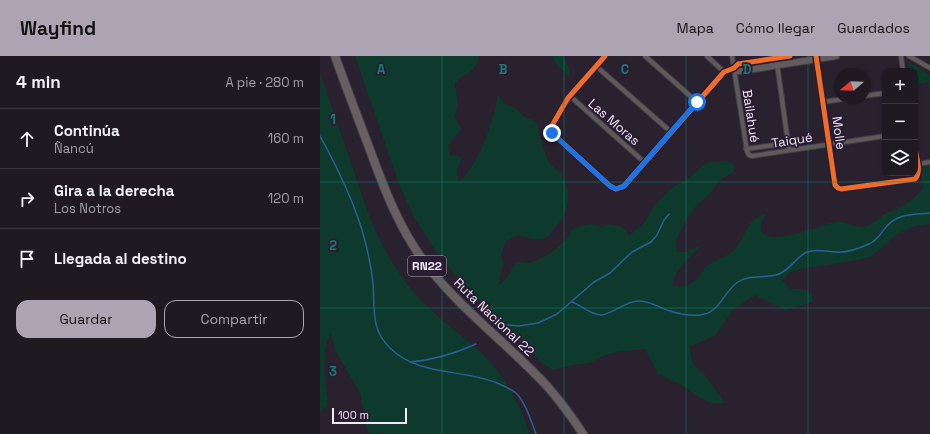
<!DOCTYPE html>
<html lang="es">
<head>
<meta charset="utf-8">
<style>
  :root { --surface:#1f1922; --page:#2c262f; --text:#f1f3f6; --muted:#a1a0a5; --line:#3c3840; --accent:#aca4b2 }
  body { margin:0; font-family:"Space Grotesk",sans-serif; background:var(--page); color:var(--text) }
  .controls { position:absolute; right:12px; top:12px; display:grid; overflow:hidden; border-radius:8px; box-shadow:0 1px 3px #0004 }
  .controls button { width:36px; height:36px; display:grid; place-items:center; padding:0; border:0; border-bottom:1px solid var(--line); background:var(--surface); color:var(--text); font:20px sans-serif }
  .compass { position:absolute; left:514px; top:12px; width:36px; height:36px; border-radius:50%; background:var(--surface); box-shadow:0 1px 3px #0004; rotate:251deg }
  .scale { position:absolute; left:12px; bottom:10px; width:75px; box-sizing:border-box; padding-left:4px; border:2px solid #f3eaf9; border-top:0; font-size:11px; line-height:14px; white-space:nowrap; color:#f3eaf9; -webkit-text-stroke:3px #2a1c33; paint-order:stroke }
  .stop { position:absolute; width:12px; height:12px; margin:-9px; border:3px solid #1a73e8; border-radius:50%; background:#fff }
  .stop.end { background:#1a73e8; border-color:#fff; box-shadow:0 1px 4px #0008 }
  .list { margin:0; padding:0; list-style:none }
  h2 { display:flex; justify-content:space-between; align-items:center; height:52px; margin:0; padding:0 16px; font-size:17px }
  h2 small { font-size:13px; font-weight:400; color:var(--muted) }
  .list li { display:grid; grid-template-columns:26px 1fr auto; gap:12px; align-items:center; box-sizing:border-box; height:60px; padding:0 16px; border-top:1px solid var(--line) }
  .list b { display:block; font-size:15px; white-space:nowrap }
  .list p { margin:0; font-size:13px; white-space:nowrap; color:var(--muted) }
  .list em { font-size:13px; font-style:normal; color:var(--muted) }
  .actions { display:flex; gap:8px; padding:12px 16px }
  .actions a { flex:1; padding:9px 0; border:1px solid var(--accent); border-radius:12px; text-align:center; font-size:14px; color:var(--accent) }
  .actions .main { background:var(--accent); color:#111 }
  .icon { flex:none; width:22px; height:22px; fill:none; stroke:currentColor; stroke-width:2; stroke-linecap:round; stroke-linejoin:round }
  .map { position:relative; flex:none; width:610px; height:378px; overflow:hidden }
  header { display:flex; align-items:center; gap:24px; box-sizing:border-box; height:56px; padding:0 20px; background:var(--accent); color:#111 }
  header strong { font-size:19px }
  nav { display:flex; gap:22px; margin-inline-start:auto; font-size:14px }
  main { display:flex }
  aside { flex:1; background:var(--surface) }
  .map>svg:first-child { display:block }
</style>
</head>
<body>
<header>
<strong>Wayfind</strong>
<nav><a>Mapa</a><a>Cómo llegar</a><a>Guardados</a></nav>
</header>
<main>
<aside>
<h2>4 min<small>A pie · 280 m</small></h2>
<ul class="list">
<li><svg class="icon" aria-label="ahead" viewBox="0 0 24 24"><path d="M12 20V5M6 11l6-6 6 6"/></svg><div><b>Continúa</b><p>Ñancú</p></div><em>160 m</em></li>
<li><svg class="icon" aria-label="right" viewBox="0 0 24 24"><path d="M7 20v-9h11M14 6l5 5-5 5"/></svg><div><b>Gira a la derecha</b><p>Los Notros</p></div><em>120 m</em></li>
<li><svg class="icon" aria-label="arrive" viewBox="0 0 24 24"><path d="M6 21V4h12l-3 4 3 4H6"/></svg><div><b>Llegada al destino</b></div></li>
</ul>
<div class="actions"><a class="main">Guardar</a><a>Compartir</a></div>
</aside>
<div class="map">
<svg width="610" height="378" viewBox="0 0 610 378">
  <rect width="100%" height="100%" fill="#29212e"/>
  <g fill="#0d3a2c">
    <path d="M35 0H159C157 17 142 17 135 28L138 49 135 61 141 72 138 78 128 89 129 97 131 100 137 99 142 101 137 115 139 126C159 109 174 64 178 38L185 48 196 52 204 61 215 65 218 69 221 85 227 102 229 107 241 118 248 134V146L246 154 242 163 230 179 222 183H212L198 179 186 185 181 198 183 209 178 230 185 224 195 208 200 206 209 207 215 205 228 199 246 184 253 173 260 170 271 168 282 171 290 168 295 169 302 171 306 175 309 180 325 166 334 150 350 133 371 120 385 108 390 106 407 105 413 108 416 112 412 117 401 123 389 139 379 147 367 162 358 180 356 187 357 196H365L383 188C371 200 355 212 353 229 366 233 374 228 382 217 384 214 384 212 387 210 396 203 406 202 414 194 428 180 424 165 445 158 443 162 441 168 441 173 445 194 502 168 515 166 528 164 537 175 550 169 555 166 559 162 563 159 568 156 574 155 579 152 589 147 596 140 603 132L601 112 604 110 610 109V168L595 170 577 178 551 201 526 206 479 213 469 217 462 224 471 233H484L492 239 493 246 465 254 435 239 414 253 395 280 370 290 371 301 375 310 385 319 405 347 393 348 375 339 363 330 338 318 325 293 304 295 285 299 269 307 253 309 233 314 223 308 157 245 114 193 94 161 80 131Z"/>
    <polygon points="232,0 243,0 250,15 249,21 236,8"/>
    <polygon points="590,7 610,19 610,34 608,26 595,28 595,15 589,15 588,9"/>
    <path d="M0 17 50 162C63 193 79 222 103 246 120 264 140 278 158 294 182 315 200 348 210 378H63V376L59 378H50L47 374 40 337 15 294 11 278C0 292 6 330 8 348L0 356Z"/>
  </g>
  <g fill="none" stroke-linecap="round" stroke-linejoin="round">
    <g stroke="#2b5f96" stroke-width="1.5">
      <path d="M0 80C16 109 32 141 42 174 47 191 51 209 53 227 55 251 50 273 70 292 98 320 143 313 177 327 184 330 191 333 196 337 206 347 211 365 216 378"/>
      <path d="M252 246C261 249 272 260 282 259 295 257 305 245 319 245 330 245 340 252 350 255 359 258 371 260 380 259 400 257 403 236 418 226 430 218 446 223 459 218 470 214 476 201 487 196 498 192 506 196 517 196 527 197 540 192 549 188 557 185 561 177 566 171 578 157 593 159 610 157"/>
      <polyline points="181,273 188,269 199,270 218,267 237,258 274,226 290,217 312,196 331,186 337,179 344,164 349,158"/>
      <path d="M90 306C114 304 134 298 156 288"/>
    </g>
    <g stroke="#443e4a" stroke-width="6">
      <g id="street">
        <polyline points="285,0 248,42 230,73 233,78 290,130 296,133 304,130 404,16 414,12"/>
        <polyline points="325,0 377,46"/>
        <polyline points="387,0 404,16"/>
        <polyline points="412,0 427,95 429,99 432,100 565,80"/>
        <path d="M496 0 515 129 518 132 521 133 595 123C602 116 596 100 595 92"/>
        <polyline points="581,0 583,15"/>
        <polyline points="589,0 610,12"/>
        <polyline points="457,7 469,94"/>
        <polyline points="276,10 351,76"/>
        <polyline points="250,40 324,106"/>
        <polyline points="544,40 565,37"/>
        <polyline points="503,46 530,42"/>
        <polyline points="426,93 468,87"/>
        <polyline points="598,108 610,106"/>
      </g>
    </g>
    <g stroke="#443e4a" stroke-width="8">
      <polyline id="secondary" points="470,0 420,8 417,9 414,12 417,15 421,15 516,0"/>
    </g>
    <g stroke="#443e4a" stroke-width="10">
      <path id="highway" d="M15 0C26 31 38 62 50 94 65 135 81 177 109 212 144 256 189 289 227 330 240 345 252 361 263 378"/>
    </g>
    <use href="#street" stroke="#5f595a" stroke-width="4"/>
    <use href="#secondary" stroke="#625c5e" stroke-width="6"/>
    <use href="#highway" stroke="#685f63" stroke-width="8"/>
    <g stroke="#2a1c33" stroke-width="8">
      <g id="cycleway">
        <polyline points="285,0 248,42 230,73 233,78 290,130 296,133 304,130 404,16 414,12 418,8 470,0"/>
        <path d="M496 0 515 129 518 132 521 133 595 123C602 116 596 100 595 92"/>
      </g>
    </g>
    <use href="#cycleway" stroke="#ee6e29" stroke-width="5"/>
  </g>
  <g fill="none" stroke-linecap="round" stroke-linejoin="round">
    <path stroke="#1a73e8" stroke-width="5" d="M232 77 290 130C295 134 299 133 304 130L377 46"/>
  </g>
  <path fill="none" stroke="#1a7c75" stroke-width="1" stroke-opacity="0.55" d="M122 0V378M244 0V378M366 0V378M488 0V378M0 126H610M0 252H610"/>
  <g text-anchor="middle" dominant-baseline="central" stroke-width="3.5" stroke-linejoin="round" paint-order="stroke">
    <rect fill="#2a1c33" stroke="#b7acbe" stroke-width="1" x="88" y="200" width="38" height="20" rx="3"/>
    <g font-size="12" font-weight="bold" fill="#f3eaf9">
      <text x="107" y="210">RN22</text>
    </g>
    <g font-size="13" fill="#f3eaf9" stroke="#2a1c33">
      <text transform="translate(431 60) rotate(81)">Bailahué</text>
      <text transform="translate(294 66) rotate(41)">Las Moras</text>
      <text transform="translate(519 77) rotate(82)">Molle</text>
      <text transform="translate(472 84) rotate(-9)">Taiqué</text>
      <text transform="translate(174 261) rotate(44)">Ruta Nacional 22</text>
    </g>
  </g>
  <g font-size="13" text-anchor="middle" font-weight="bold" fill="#1a7c75" stroke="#2a1c33" stroke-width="3.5" stroke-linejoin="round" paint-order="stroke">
    <text x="61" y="18">A</text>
    <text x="183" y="18">B</text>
    <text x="305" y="18">C</text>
    <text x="427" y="18">D</text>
    <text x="13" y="68">1</text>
    <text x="13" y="194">2</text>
    <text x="13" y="320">3</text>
  </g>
</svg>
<div class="controls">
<button>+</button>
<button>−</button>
<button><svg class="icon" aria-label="layers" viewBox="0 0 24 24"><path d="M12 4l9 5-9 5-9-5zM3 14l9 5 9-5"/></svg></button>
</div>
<svg class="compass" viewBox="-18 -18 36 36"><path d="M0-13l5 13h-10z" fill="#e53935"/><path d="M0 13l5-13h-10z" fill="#a1a0a5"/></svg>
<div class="scale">100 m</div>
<div class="stop" style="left:377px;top:46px"></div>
<div class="stop end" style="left:232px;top:77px"></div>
</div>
</main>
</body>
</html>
